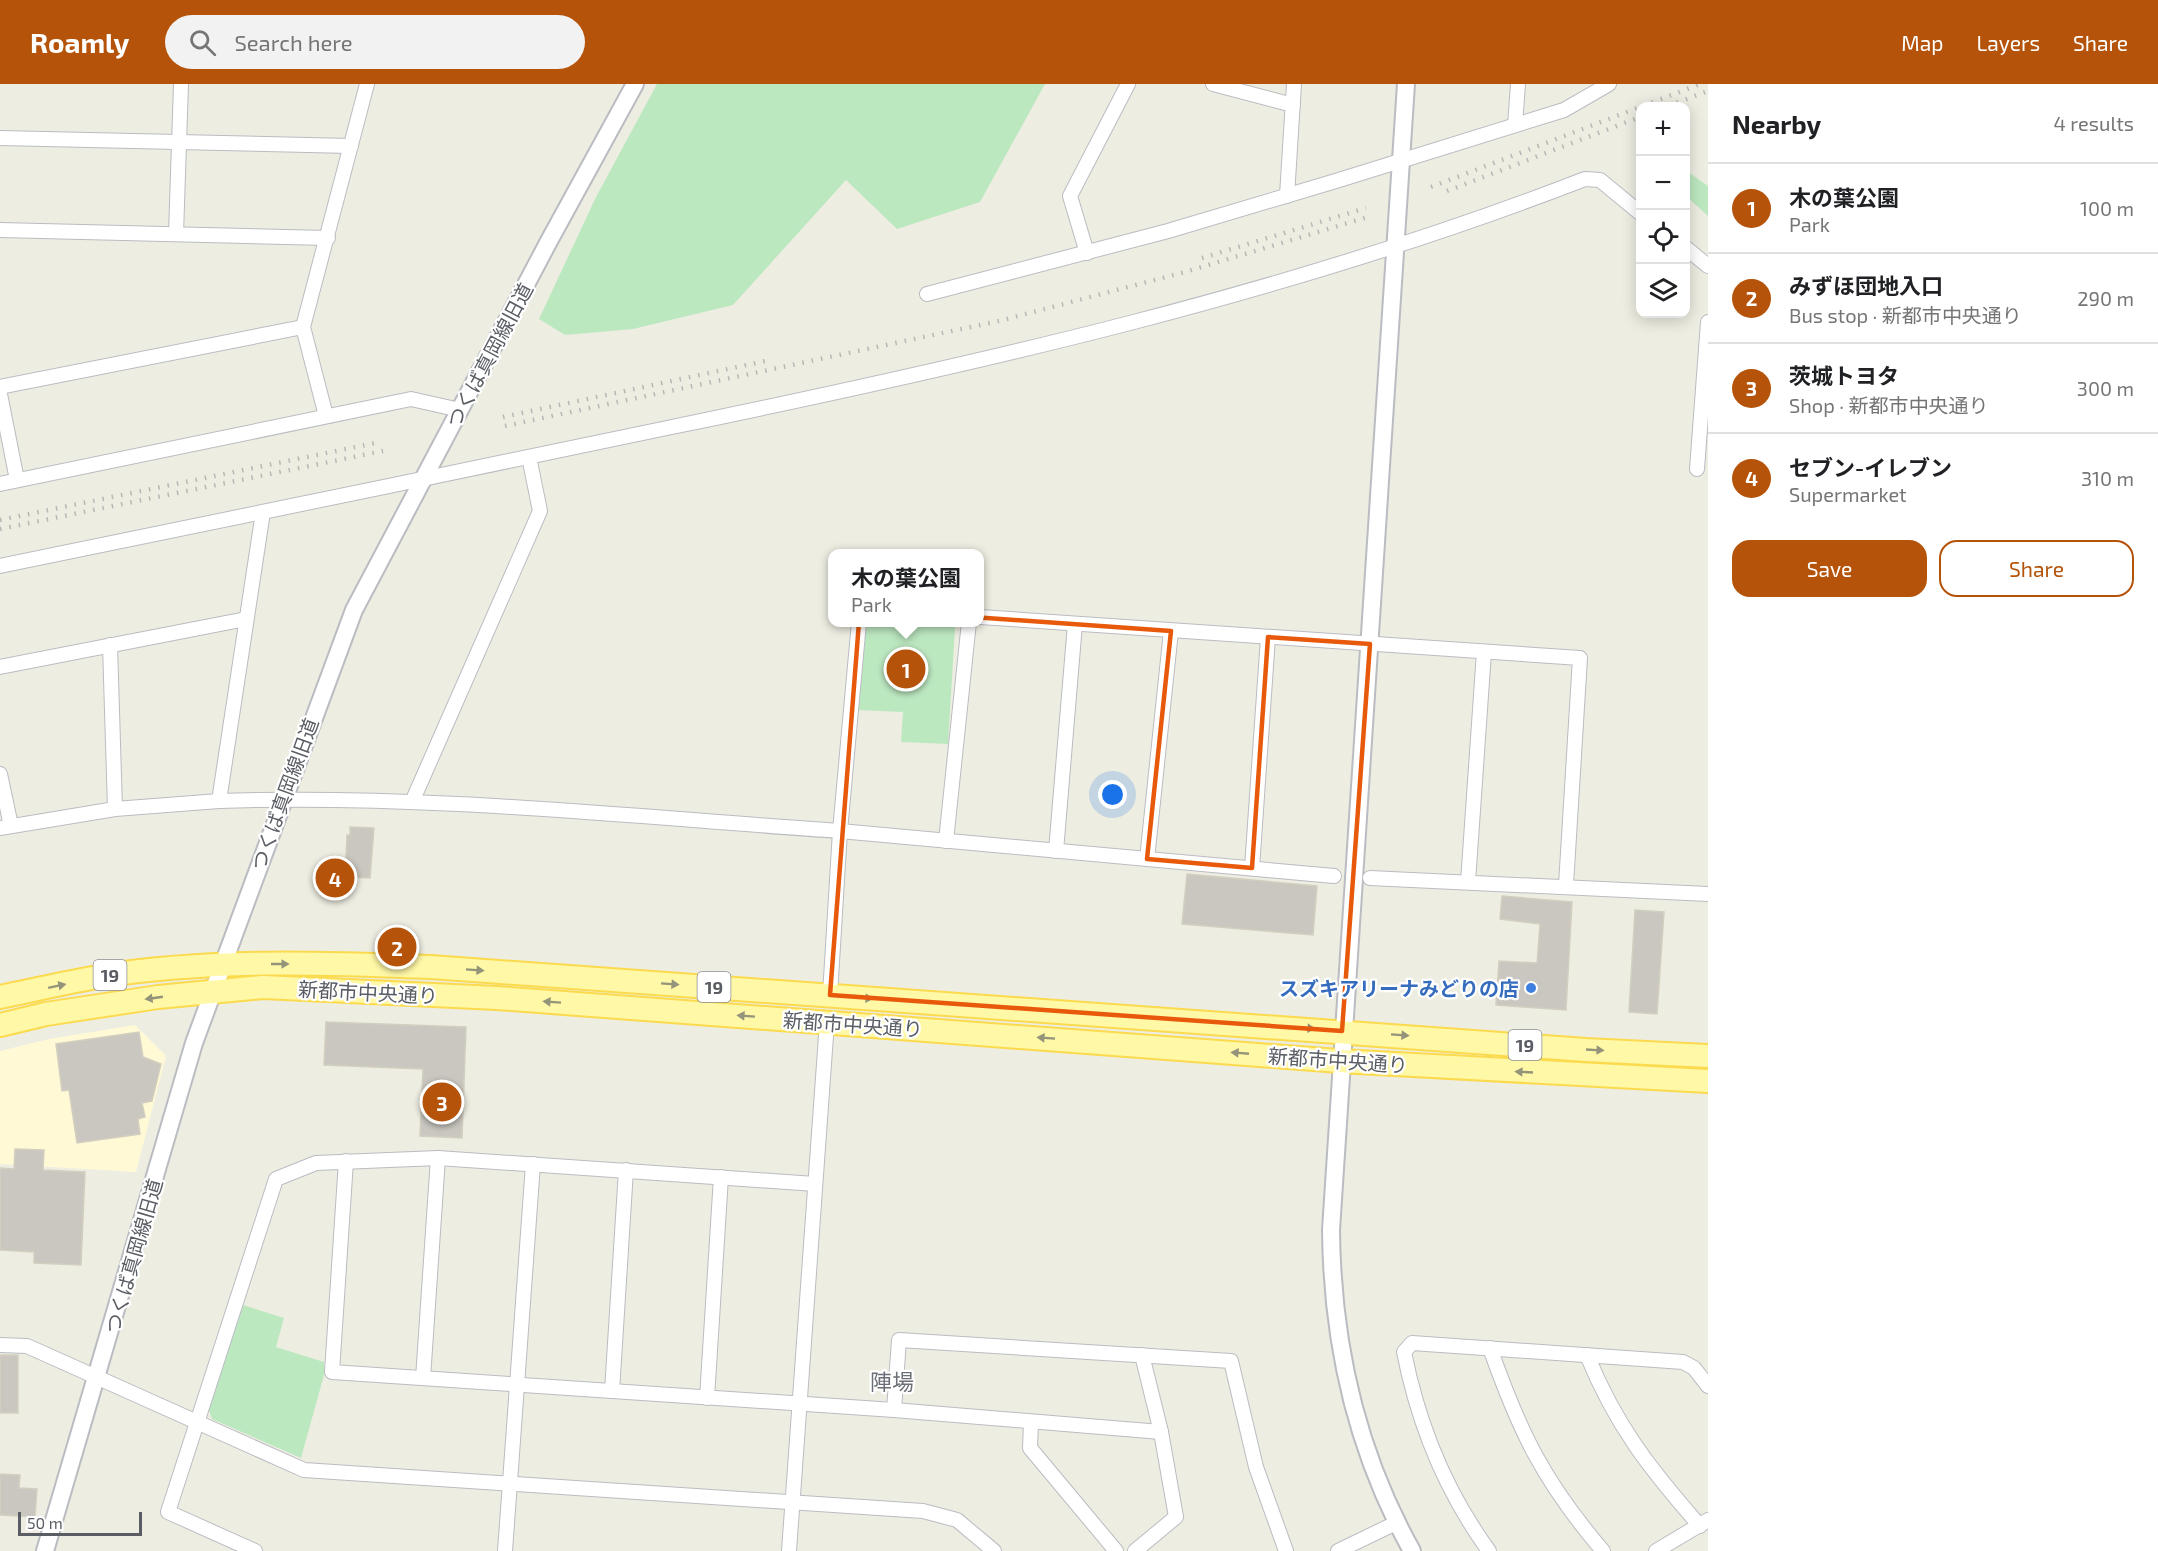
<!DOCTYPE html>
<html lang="en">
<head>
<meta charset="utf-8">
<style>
  :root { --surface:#fff; --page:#f2f2f2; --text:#202124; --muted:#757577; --line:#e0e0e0; --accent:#b45309 }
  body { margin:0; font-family:"Exo 2","Noto Sans JP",sans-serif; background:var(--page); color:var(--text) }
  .controls { position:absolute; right:18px; top:18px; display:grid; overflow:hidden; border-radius:12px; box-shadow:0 3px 15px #0003 }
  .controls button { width:54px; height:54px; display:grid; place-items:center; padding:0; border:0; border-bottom:2px solid var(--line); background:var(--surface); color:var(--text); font:30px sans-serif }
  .scale { position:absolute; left:18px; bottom:15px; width:124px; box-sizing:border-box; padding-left:6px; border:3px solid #5a5e64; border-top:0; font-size:16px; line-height:21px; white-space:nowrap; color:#5a5e64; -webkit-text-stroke:4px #fff; paint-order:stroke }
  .you { position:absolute; left:1113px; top:711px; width:21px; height:21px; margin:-15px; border:4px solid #fff; border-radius:50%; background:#1a73e8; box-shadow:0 0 0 9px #1a73e833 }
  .badge { display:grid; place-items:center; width:39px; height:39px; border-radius:50%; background:var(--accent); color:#fff; font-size:20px; font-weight:700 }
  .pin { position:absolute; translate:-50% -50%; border:3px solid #fff; box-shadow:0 2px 6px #0006 }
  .popup { position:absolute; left:828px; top:465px; width:156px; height:78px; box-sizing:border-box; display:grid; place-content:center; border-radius:12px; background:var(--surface); filter:drop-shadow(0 2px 4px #0005); font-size:20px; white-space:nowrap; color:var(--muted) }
  .popup b { font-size:22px; color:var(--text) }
  .popup::after { content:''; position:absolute; left:50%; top:100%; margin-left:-12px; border:12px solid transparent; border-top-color:var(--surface) }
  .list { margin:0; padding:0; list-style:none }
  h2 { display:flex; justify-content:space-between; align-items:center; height:78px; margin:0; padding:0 24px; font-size:26px }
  h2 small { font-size:20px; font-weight:400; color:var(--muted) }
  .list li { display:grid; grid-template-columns:39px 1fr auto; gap:18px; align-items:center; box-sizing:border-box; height:90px; padding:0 24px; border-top:2px solid var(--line) }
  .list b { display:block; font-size:22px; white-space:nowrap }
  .list p { margin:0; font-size:20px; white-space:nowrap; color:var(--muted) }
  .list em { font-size:20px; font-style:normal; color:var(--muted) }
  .actions { display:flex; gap:12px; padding:18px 24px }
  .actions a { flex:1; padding:14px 0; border:2px solid var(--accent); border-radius:18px; text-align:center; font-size:21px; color:var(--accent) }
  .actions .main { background:var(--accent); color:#fff }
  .icon { flex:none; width:33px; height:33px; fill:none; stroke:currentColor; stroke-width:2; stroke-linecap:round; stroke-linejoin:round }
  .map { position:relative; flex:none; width:1708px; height:1467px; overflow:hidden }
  header { display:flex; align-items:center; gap:36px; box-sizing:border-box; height:84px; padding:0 30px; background:var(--accent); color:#fff }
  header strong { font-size:28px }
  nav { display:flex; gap:33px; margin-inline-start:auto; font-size:21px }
  .search { width:420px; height:54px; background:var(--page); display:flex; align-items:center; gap:15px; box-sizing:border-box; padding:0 21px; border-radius:33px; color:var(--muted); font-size:22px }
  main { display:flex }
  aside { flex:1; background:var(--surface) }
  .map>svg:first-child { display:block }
</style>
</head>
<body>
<header>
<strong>Roamly</strong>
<div class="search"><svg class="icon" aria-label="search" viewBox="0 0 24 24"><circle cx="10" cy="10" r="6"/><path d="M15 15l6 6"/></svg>Search here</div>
<nav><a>Map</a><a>Layers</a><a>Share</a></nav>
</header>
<main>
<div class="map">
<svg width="1708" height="1467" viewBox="0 0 1708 1467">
  <rect width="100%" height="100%" fill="#eeede2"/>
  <polygon fill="#fff9d6" points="135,941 166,972 136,1088 0,1080 0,967 49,955"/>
  <g fill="#bce8c0">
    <polygon points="657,0 1045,0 980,118 897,145 846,96 733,221 633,245 565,251 539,235 596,113"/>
    <polygon points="1688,88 1708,102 1708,132 1686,112"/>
    <polygon points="863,539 951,539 955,544 948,660 901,658 903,628 857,626"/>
    <polygon points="243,1221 284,1234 276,1263 324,1278 324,1291 301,1374 212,1335 209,1326"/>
  </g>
  <g fill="#c9c7bf" stroke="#d3cfc0" stroke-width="1.5">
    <polygon points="350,743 374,744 370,794 345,793 347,751 350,751"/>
    <polygon points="1187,790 1317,802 1313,851 1182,840"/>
    <polygon points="1502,812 1572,818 1566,926 1496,921 1499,877 1537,879 1540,840 1500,835"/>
    <polygon points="1635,826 1664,828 1657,930 1629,928"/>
    <polygon points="326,938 466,943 462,1054 420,1052 423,985 324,981"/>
    <polygon points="139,948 143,973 161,980 152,1017 142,1019 145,1033 138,1035 140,1050 77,1059 69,1006 62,1007 56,960"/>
    <polygon points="15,1065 44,1066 43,1086 85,1088 81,1181 34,1179 34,1168 0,1166 0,1084 14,1085"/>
    <rect x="0" y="1271" width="18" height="58"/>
    <polygon points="0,1390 20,1391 19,1404 37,1405 35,1433 0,1431"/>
  </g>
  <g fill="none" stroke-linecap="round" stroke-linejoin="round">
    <g stroke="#babcc2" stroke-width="16">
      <g id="minor">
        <polyline points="1213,0 1293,21"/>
        <polyline points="1515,41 1518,0"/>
        <polyline points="0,54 351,62"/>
        <polyline points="1287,112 1294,0"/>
        <polyline points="0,146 328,154"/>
        <polyline points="176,150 181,0"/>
        <polyline points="1686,164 1708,182"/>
        <polyline points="1087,169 1070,112 1128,0"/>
        <polyline points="927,210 1168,147 1339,96 1564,26 1609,0"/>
        <polyline points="0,303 303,243"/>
        <polyline points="0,310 17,396"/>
        <polyline points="326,332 303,243 367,0"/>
        <polyline points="1697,385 1708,238"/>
        <polyline points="0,400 411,315 460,326"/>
        <path d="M263 428 219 717C426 710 633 733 840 747L859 538"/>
        <path d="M0 482C222 436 445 391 667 344 978 280 1288 210 1585 95L1600 96 1640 129"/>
        <polyline points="980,533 1580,574 1566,801"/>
        <polyline points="110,561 115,725"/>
        <polyline points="0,583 246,535"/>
        <polyline points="0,690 11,742"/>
        <polyline points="412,718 540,427 529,373"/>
        <polyline points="0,744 115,725 219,717"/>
        <polyline points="946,757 969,538"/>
        <polyline points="1056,767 1075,540"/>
        <polyline points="1147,775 1171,547"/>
        <polyline points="1252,784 1268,553"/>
        <polyline points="1370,794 1708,810"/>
        <polyline points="1468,798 1484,568"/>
        <polyline points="830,911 840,747 1334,792"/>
        <polyline points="346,1077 332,1288 894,1326 1161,1348"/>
        <polyline points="0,1261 27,1262 304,1386 923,1427 957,1436 994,1467"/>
        <path d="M1490 1264C1520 1349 1544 1398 1603 1467"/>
        <path d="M1587 1271C1616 1342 1650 1385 1700 1442"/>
        <polyline points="423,1294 438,1074"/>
        <polyline points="612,1307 626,1086"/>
        <polyline points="707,1314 721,1093"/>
        <polyline points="894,1326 899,1256 1231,1277 1256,1383 1286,1467"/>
        <polyline points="1031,1338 1030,1364 1116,1467"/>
        <polyline points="255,1467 168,1428 276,1095 316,1079 438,1074 815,1100"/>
        <polyline points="505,1467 533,1080"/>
        <polyline points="789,1467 827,938"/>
        <polyline points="1135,1467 1176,1433 1161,1348 1142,1271"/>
        <polyline points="1338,1467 1396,1439"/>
        <path d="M1489 1467C1446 1408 1418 1339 1404 1268L1412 1259 1683 1278 1694 1284 1708 1302"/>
        <polyline points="1656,1467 1708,1436"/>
      </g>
    </g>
    <g stroke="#babcc2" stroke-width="20">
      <g id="tertiary">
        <path d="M1406 0 1331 1146C1332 1259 1356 1367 1412 1467"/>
        <polyline points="45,1467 194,959 354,526 549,157 635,0"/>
      </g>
    </g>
    <g stroke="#fbda4e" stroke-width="26">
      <g id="primary">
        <path d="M0 913C34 906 68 898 103 892 211 875 322 879 431 883L1586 966 1708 972"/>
        <polyline points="0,941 46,930 158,913 263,903 497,914 1340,977 1708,997"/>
      </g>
    </g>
    <use href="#minor" stroke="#fff" stroke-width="14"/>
    <use href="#tertiary" stroke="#fff" stroke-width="16"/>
    <use href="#primary" stroke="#fff8a6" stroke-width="22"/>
    <g stroke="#b6b7b7" stroke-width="4.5" stroke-dasharray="1.5 8" stroke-linecap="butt">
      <polyline points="1643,22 1700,0"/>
      <polyline points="1668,22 1708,7"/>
      <polyline points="1431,103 1640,23"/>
      <polyline points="1447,107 1640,33"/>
      <polyline points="1202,174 1366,124"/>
      <polyline points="503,333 770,276"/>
      <polyline points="505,342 999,237 1185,188 1368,133"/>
      <polyline points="0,436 380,358"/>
      <polyline points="0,445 383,367"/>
    </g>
  </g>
  <defs><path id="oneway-solid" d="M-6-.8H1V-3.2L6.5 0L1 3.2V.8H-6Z" transform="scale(1.5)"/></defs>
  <g fill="#94947b">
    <use href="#oneway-solid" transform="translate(280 880)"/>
    <use href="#oneway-solid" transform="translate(475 886) rotate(4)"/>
    <use href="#oneway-solid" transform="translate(670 900) rotate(4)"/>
    <use href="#oneway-solid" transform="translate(57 902) rotate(-12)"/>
    <use href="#oneway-solid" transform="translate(154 914) rotate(172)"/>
    <use href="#oneway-solid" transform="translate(864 914) rotate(4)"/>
    <use href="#oneway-solid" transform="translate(552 918) rotate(-176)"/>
    <use href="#oneway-solid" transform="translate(746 932) rotate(-176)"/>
    <use href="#oneway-solid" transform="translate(1306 944) rotate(4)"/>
    <use href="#oneway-solid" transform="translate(1400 951) rotate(4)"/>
    <use href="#oneway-solid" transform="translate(1046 954) rotate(-176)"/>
    <use href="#oneway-solid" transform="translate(1595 966) rotate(3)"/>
    <use href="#oneway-solid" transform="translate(1240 969) rotate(-175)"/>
    <use href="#oneway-solid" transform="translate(1524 988) rotate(-177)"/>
  </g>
  <path fill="none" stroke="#e8590c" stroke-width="4.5" stroke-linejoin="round" d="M860 525 1171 547 1147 775 1252 784 1268 553 1370 560 1342 947 830 911Z"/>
  <circle fill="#3f7fe0" stroke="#fff" stroke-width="2" cx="1531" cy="904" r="6"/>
  <g text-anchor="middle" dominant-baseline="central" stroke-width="4.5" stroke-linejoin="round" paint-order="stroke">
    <g fill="#fff" stroke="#8c8e92" stroke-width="1.5">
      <rect x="93.5" y="876" width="33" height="30" rx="4.5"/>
      <rect x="697.5" y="888" width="33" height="30" rx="4.5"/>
      <rect x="1508.5" y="946" width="33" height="30" rx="4.5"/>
    </g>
    <g font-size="18" font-weight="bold" fill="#5a5e64">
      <text x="110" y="891">19</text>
      <text x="714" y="903">19</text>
      <text x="1525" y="961">19</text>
    </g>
    <g font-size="20" fill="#5a5e64" stroke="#fff">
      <text transform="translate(489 271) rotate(-62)">つくば真岡線旧道</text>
      <text transform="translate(284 710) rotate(-70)">つくば真岡線旧道</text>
      <text transform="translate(368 908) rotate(3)">新都市中央通り</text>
      <text transform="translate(853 940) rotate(4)">新都市中央通り</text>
      <text transform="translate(1338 976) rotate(4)">新都市中央通り</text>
      <text transform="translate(133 1172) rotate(-74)">つくば真岡線旧道</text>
    </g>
    <g font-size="20" font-weight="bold" fill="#366cbe" stroke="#fff" text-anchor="end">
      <text x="1519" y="904">スズキアリーナみどりの店</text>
    </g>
    <g font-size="22" fill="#6b7076" stroke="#fff">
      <text x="892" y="1297">陣場</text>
    </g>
  </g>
</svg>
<div class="controls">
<button>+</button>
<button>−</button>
<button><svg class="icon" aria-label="locate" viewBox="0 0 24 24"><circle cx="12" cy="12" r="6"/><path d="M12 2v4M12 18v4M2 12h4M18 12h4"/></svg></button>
<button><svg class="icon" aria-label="layers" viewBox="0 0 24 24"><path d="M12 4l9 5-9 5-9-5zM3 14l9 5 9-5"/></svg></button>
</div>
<div class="scale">50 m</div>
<div class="you"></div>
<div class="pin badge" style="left:906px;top:585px">1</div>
<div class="popup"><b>木の葉公園</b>Park</div>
<div class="pin badge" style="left:397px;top:863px">2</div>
<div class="pin badge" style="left:442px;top:1018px">3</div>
<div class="pin badge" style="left:335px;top:794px">4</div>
</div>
<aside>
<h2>Nearby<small>4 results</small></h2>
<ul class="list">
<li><span class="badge">1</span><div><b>木の葉公園</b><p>Park</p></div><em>100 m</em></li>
<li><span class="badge">2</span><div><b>みずほ団地入口</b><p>Bus stop · 新都市中央通り</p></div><em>290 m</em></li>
<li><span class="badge">3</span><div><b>茨城トヨタ</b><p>Shop · 新都市中央通り</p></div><em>300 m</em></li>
<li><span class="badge">4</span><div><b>セブン-イレブン</b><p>Supermarket</p></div><em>310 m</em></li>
</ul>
<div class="actions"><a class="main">Save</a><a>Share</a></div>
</aside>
</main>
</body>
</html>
